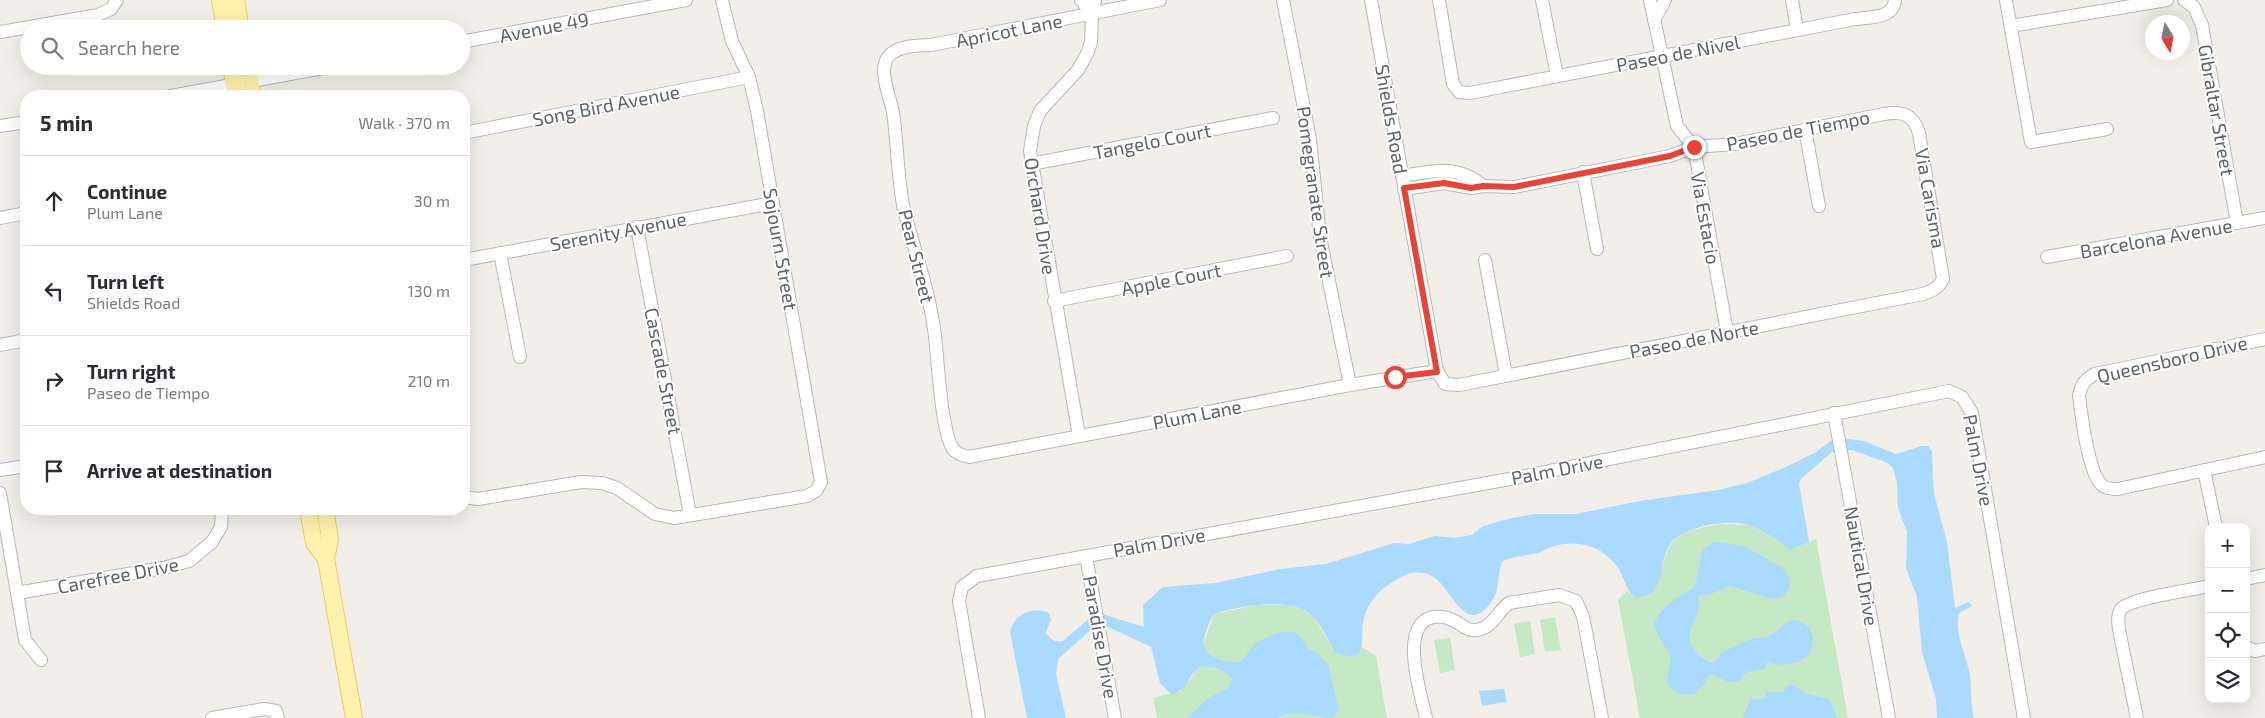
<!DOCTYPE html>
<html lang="en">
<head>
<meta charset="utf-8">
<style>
  :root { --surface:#fff; --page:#f2f2f3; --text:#2b2b33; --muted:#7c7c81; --line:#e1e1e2 }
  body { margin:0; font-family:"Exo 2",sans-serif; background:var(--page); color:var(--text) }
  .controls { position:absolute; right:15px; bottom:15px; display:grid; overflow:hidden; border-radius:10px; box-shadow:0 5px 20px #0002 }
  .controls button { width:45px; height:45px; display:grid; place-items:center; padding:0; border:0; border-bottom:1px solid var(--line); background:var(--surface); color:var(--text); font:25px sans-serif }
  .compass { position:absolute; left:2145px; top:15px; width:45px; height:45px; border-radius:50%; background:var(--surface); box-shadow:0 5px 20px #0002; rotate:170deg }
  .stop { position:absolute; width:15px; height:15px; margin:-11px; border:4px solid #ea4335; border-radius:50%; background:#fff }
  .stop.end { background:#ea4335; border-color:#fff; box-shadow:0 1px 5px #0008 }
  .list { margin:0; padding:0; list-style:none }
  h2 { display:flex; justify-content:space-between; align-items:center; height:65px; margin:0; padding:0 20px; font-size:21px }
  h2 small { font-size:16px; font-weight:400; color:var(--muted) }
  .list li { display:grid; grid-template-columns:32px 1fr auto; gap:15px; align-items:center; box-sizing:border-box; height:90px; padding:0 20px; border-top:1px solid var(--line) }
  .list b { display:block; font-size:19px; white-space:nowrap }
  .list p { margin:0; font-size:16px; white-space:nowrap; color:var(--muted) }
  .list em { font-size:16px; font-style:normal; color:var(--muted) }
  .icon { flex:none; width:28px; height:28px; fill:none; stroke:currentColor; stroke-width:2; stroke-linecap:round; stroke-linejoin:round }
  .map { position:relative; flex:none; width:2265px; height:718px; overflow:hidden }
  .search { position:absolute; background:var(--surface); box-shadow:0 5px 20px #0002; left:20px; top:20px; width:450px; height:55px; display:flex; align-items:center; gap:12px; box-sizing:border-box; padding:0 18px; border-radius:28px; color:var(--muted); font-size:19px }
  .panel { position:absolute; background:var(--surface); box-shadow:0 5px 20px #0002; left:20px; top:90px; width:450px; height:425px; border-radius:20px }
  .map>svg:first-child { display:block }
</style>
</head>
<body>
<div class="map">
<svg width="2265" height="718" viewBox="0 0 2265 718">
  <rect width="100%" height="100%" fill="#f1efe8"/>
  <g fill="#c5e8c5">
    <path d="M1721 524 1749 525 1774 538 1790 550 1816 539 1848 718H1640L1618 600 1627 591 1636 597 1648 596C1678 551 1651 535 1721 524Z"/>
    <polygon points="1257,605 1288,605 1302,609 1314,617 1329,642 1358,654 1362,647 1376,656 1387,718 1157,718 1153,698 1180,691 1191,679 1204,650 1204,642 1214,614"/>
    <polygon points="1555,617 1561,650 1545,652 1540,620"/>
    <polygon points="1530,621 1535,654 1520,657 1514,624"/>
    <polygon points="1450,638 1455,670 1440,673 1434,640"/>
  </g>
  <g fill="#aadaff">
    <path d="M1848 439 1864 441 1896 454 1922 446H1928L1932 451 1934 494 1947 542 1955 608 1969 602 1972 606 1959 613C1954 635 1966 653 1970 675 1972 690 1970 703 1974 718H1937L1936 699 1922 652 1917 597 1906 568 1907 532 1898 508 1897 483 1893 468 1888 463 1852 450 1832 452 1801 479 1799 484 1809 542 1790 550C1778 540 1765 532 1751 526 1731 518 1686 526 1672 542 1660 557 1664 575 1655 589 1650 596 1644 597 1635 597 1624 589 1625 576 1616 565 1600 545 1576 539 1551 547 1546 549 1542 552 1537 553 1525 556 1514 556 1503 561 1496 573 1501 589 1492 601 1464 641 1451 583 1430 575 1415 569 1403 575 1391 583 1378 591 1368 603 1364 618 1358 636 1373 667 1335 652 1328 640 1320 621 1309 613 1288 597 1237 606 1214 614 1209 621 1206 631 1204 639 1201 656 1223 663 1237 662 1246 660 1248 651 1253 646 1264 636 1283 629 1297 633L1309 650 1317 653 1328 665 1339 711 1332 718C1313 718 1296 707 1278 718H1187L1210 697 1228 689 1233 680C1226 668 1213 667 1201 666 1186 675 1192 688 1171 694L1160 683 1151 647 1106 626 1094 627 1058 659 1056 674 1066 718H1027L1010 632C1014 614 1031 607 1048 612L1051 619 1046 633C1050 639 1055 643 1063 641L1091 617 1102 614 1144 627 1143 605 1163 587 1215 583 1280 569 1326 564 1394 543 1409 544 1435 536 1454 538 1472 535 1483 526 1512 518 1534 514H1576L1640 501 1718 490 1747 483 1786 467 1816 452 1831 441Z"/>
    <path d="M1715 542 1744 546 1781 567 1789 577 1790 588 1785 595 1773 599 1730 586 1708 595H1700L1698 597C1705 614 1677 635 1697 653 1703 659 1706 662 1714 663L1720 654 1727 650 1752 639 1768 637 1791 620C1827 621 1819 677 1766 662V668L1745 673 1739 681 1728 682 1712 674 1709 675 1704 685 1694 694C1683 696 1666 691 1667 677 1668 670 1671 665 1671 657L1657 633 1654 624C1662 605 1680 596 1695 587L1702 550Z"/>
    <polygon points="1791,684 1807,694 1829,699 1837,718 1743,718 1750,700 1764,699 1766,692 1782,692"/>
    <polygon points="1504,689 1507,703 1504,702 1482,706 1479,691"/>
  </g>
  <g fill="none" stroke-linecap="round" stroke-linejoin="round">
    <g stroke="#b5b8bc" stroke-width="14">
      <g id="minor">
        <polyline points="1081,0 1092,14"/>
        <path d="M1160 0 931 45C917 46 897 45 888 57 878 70 890 97 893 112 898 146 897 181 905 214 916 255 930 294 935 336 938 362 941 424 951 445 954 453 961 455 969 457L1350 385 1437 371"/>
        <polyline points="1283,0 1310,139 1320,237 1350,385"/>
        <path d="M1371 0 1437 371 1445 384 1459 385 1923 294C1932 291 1939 288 1943 279L1919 133C1913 114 1903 111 1884 114L1735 144 1694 147 1670 156 1514 187 1483 186 1471 188 1444 183 1404 189"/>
        <path d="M1439 0 1453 84 1459 92 1470 93 1855 19C1870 17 1893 19 1895 0"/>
        <polyline points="1542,0 1557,76"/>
        <polyline points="1650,0 1677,126 1694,147 1727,332"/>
        <polyline points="1792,0 1797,30"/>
        <polyline points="2006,0 2031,142 2107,129"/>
        <polyline points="2184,0 2194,7 2202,25 2237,223"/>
        <polyline points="1654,20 1665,0"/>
        <polyline points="2011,26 2167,0"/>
        <polyline points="0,32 98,15 111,9 117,0"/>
        <polyline points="461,42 686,0"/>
        <polyline points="171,96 334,66"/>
        <polyline points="0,126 26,122"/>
        <polyline points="1805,129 1819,206"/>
        <polyline points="464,133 749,77"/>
        <polyline points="1031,164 1273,118"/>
        <polyline points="1583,172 1597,249"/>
        <path d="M1402 176C1431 171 1458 164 1483 186"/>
        <polyline points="0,218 26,213"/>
        <polyline points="637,227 690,515"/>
        <polyline points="500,253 520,357"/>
        <polyline points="2047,257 2265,218"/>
        <polyline points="464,260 773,203"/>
        <polyline points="1485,260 1506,375"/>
        <polyline points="1054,301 1287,256"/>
        <path d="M2265 339 2095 374C2084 380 2081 385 2079 396 2081 413 2089 477 2103 486 2107 489 2113 489 2118 489L2265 457"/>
        <polyline points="0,345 26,340"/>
        <polyline points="1834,413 1889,718"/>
        <polyline points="1079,436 1030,151 1034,126 1040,111 1078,70 1088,52 1091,42 1092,14 1095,0"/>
        <polyline points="0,470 26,466"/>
        <polyline points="2204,470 2216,527"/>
        <polyline points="0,493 25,640 41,660"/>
        <polyline points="464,497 478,499 581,482 602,483 617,488 655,514 674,518 807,496 816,491 821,482 757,111 749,77 732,41 722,0"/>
        <polyline points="1086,556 1115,718"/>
        <polyline points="2246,579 2265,575"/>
        <polyline points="17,593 163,568 189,561 212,542 221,527 222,509"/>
        <polyline points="2246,647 2255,651 2265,649"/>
        <polyline points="212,718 264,709 276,711 278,718"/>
        <polyline points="979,718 959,601 962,587 977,576 1515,478 1949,391 1962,397 1972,413 2024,718"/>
        <path d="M1426 718C1421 695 1401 633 1427 619 1434 616 1443 616 1450 619 1462 623 1467 634 1481 629 1494 625 1498 611 1509 603L1559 595 1576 601 1583 616 1602 718"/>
        <path d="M2137 718 2120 635C2119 627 2116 616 2121 609 2130 598 2193 590 2209 586"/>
      </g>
    </g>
    <g stroke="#f2c960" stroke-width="18">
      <g id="major">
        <polyline points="220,0 225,29"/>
        <polyline points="236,0 241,29"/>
        <polyline points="231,66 236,96"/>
        <polyline points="247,66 253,96"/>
        <polyline points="308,509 314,543 326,559"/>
        <polyline points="325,509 330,539 326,559 354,718"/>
      </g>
    </g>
    <use href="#minor" stroke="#fff" stroke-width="12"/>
    <use href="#major" stroke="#fff2af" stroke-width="16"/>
  </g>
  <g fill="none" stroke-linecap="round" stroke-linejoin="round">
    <polyline stroke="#ea4335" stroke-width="6" points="1395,377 1437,372 1404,188 1444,183 1471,188 1483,186 1514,187 1670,156 1694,147"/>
  </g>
  <g text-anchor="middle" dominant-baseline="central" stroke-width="4" stroke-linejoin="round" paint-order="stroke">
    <g font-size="19" fill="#5f6368" stroke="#fff">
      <text transform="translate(544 27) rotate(-11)">Avenue 49</text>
      <text transform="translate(1009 30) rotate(-11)">Apricot Lane</text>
      <text transform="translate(1678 53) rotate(-11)">Paseo de Nivel</text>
      <text transform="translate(606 105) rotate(-11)">Song Bird Avenue</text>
      <text transform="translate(2217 110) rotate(80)">Gibraltar Street</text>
      <text transform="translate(1392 119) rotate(80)">Shields Road</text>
      <text transform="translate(1798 130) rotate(-11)">Paseo de Tiempo</text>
      <text transform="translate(1152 141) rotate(-11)">Tangelo Court</text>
      <text transform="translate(1316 192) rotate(82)">Pomegranate Street</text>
      <text transform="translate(1931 198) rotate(80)">Via Carisma</text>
      <text transform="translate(1041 216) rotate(81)">Orchard Drive</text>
      <text transform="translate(1706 218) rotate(80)">Via Estacio</text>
      <text transform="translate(618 231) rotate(-11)">Serenity Avenue</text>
      <text transform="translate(2156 238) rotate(-10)">Barcelona Avenue</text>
      <text transform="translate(781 249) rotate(80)">Sojourn Street</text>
      <text transform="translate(917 256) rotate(76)">Pear Street</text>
      <text transform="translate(1171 279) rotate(-11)">Apple Court</text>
      <text transform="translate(1694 339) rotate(-11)">Paseo de Norte</text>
      <text transform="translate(2172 359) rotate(-13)">Queensboro Drive</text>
      <text transform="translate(664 371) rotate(79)">Cascade Street</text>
      <text transform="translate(1197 414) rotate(-11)">Plum Lane</text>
      <text transform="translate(1979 460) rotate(79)">Palm Drive</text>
      <text transform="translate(1557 469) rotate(-11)">Palm Drive</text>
      <text transform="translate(1159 542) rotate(-10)">Palm Drive</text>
      <text transform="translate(1862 566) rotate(80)">Nautical Drive</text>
      <text transform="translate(118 575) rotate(-11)">Carefree Drive</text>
      <text transform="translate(1101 637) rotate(80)">Paradise Drive</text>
    </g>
  </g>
</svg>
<div class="controls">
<button>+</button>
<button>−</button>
<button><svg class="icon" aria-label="locate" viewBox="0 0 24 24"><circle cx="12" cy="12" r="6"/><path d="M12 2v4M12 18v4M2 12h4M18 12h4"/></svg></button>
<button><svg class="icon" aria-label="layers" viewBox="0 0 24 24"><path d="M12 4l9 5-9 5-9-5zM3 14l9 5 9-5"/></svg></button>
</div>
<svg class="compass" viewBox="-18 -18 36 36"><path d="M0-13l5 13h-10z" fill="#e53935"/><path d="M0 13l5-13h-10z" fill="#7c7c81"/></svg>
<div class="stop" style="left:1395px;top:377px"></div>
<div class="stop end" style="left:1694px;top:147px"></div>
<div class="search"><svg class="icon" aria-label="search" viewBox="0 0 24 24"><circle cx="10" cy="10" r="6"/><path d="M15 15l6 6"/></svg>Search here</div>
<section class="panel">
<h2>5 min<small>Walk · 370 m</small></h2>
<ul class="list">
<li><svg class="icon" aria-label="ahead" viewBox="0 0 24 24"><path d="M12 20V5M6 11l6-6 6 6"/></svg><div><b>Continue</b><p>Plum Lane</p></div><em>30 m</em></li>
<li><svg class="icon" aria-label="left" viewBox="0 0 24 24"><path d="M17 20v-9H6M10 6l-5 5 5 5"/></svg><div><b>Turn left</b><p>Shields Road</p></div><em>130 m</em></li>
<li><svg class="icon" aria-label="right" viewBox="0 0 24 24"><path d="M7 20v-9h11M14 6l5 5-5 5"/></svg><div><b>Turn right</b><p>Paseo de Tiempo</p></div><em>210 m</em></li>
<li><svg class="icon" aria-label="arrive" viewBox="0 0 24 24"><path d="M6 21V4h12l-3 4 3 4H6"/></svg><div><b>Arrive at destination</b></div></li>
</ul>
</section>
</div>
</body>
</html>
